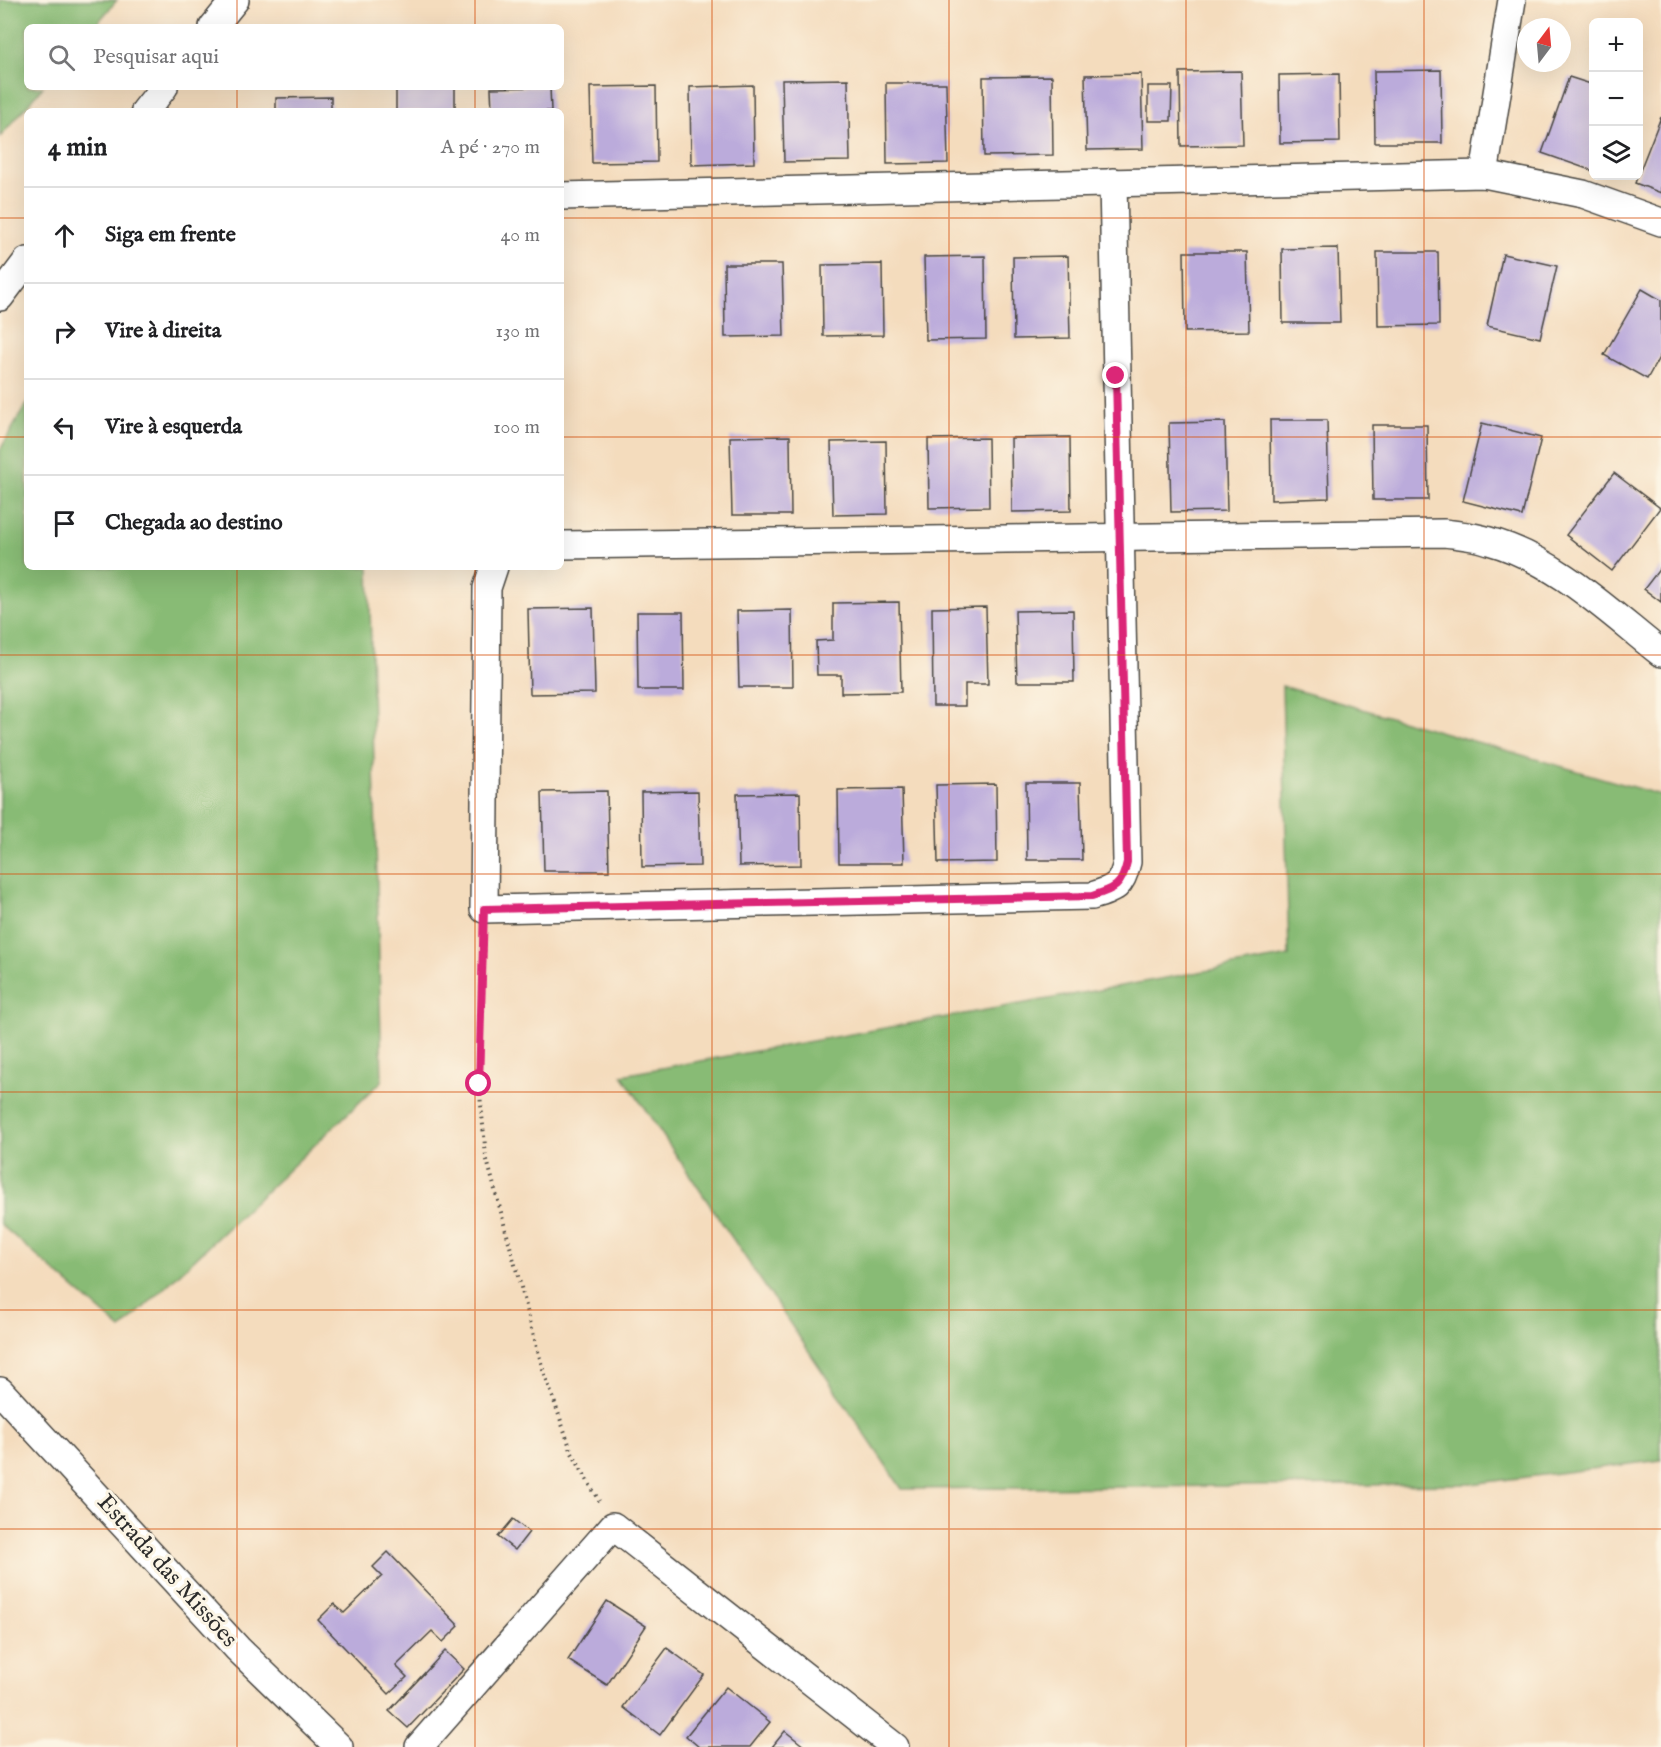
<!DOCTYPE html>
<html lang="pt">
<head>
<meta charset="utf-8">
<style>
  :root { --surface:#fff; --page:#f6f6f6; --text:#202124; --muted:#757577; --line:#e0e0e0 }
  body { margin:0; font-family:"IM FELL English",serif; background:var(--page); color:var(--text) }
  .controls { position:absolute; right:18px; top:18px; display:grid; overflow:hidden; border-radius:9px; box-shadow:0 6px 24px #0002 }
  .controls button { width:54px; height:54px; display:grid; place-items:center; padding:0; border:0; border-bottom:2px solid var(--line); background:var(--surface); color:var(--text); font:30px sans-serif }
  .compass { position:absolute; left:1517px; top:18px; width:54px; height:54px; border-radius:50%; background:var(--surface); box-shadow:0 6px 24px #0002; rotate:16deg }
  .stop { position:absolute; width:18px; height:18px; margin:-14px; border:4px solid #db2777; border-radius:50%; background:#fff }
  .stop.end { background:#db2777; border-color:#fff; box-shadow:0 2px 6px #0008 }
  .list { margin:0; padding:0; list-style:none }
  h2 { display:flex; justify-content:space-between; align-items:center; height:78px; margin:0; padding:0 24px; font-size:26px }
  h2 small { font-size:20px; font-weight:400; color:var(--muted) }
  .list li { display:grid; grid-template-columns:39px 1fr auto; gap:18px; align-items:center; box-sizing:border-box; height:96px; padding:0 24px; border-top:2px solid var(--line) }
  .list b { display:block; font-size:22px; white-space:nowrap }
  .list em { font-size:20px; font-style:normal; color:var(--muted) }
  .icon { flex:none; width:33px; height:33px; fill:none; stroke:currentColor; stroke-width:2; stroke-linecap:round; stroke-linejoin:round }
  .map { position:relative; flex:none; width:1661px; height:1747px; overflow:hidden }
  .search { position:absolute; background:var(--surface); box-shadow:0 6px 24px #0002; left:24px; top:24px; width:540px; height:66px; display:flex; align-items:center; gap:15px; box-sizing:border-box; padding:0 21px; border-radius:9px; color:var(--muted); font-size:22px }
  .panel { position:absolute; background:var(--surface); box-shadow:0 6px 24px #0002; left:24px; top:108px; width:540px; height:462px; border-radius:9px }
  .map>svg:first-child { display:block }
</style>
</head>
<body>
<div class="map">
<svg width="1661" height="1747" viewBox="0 0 1661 1747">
  <rect width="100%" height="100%" fill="#fcf5e5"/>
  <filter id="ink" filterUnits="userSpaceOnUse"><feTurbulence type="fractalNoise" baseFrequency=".0167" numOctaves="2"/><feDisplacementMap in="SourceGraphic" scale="12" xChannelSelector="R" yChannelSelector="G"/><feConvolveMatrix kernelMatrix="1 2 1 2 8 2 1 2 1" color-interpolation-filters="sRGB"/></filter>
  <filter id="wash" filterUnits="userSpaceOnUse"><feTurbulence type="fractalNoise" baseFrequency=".008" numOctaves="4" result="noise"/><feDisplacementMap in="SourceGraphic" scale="24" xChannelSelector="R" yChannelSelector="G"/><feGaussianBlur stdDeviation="1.35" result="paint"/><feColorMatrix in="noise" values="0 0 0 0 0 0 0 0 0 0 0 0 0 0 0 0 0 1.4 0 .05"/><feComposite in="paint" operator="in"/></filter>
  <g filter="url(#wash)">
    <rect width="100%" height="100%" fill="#f4dcbd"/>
    <g fill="#88bb75" stroke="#5a7350" stroke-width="1.5">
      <polygon points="0,0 117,0 94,27 27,27 27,87 43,87 0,137"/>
      <polygon points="27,403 27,567 369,567 382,1081 121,1329 0,1224 0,450"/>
      <polygon points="1282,686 1661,795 1661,1460 1471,1484 902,1489 622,1075 1289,956"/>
    </g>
    <g id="blocks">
      <g fill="#bbabdb">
        <polygon points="1441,70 1442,143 1375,143 1374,71"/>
        <polygon points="1241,71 1243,145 1181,146 1180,72"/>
        <polygon points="1141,74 1143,149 1087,150 1085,75"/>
        <polygon points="1339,74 1340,142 1280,143 1279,75"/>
        <polygon points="1052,76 1053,155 984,156 983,77"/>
        <polygon points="1569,77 1594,85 1593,171 1542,153"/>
        <polygon points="848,79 850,161 784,162 782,80"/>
        <polygon points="886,83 946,83 948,163 887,164"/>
        <polygon points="753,85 754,163 691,165 690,87"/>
        <polygon points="656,86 657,162 592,163 590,87"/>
        <polygon points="1148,86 1172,86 1171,121 1148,121"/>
        <rect x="396" y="87" width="59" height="24"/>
        <polygon points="550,87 551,111 492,111 491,88"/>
        <polygon points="331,97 331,111 276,111 276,98"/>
        <polygon points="1661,117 1661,193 1635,183"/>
        <polygon points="1338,248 1340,323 1283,323 1282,249"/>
        <polygon points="1184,252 1247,252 1249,331 1185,332"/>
        <polygon points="1377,252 1438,252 1439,325 1378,326"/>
        <polygon points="1503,254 1557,266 1540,338 1487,326"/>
        <polygon points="985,256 986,339 926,340 924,257"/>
        <polygon points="1068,256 1070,338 1014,339 1013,257"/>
        <polygon points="724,264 782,264 784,336 725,337"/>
        <polygon points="882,264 883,335 823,336 822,265"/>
        <polygon points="1642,289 1661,300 1661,354 1647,379 1604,355"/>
        <polygon points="1270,420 1327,420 1329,498 1271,500"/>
        <polygon points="1225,422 1227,511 1171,512 1169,423"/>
        <polygon points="1482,423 1541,438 1522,516 1463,501"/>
        <polygon points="1372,425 1427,425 1428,500 1373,500"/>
        <polygon points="790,436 791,515 732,515 730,437"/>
        <polygon points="1070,437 1071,511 1012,512 1011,438"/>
        <polygon points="988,438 989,507 929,508 928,439"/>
        <polygon points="886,441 887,514 833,515 831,442"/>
        <polygon points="1614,473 1660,508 1612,571 1566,535"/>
        <polygon points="1661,567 1661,602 1644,589"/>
        <polygon points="899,602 901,692 841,693 841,675 817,675 816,641 833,640 833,603"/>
        <polygon points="986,607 988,684 965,684 965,706 933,706 932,608"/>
        <polygon points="593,608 595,693 530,694 528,609"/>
        <polygon points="792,610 793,687 739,687 737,611"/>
        <polygon points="1073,610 1074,682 1017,682 1015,611"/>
        <polygon points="637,612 683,612 684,690 638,690"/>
        <polygon points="1026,783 1080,783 1082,860 1027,860"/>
        <polygon points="996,784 997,862 938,863 936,785"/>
        <polygon points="902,789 904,863 839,863 838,790"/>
        <polygon points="607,791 609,871 544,871 542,792"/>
        <polygon points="698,791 700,866 642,867 641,792"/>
        <polygon points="800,793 801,865 739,866 737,794"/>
        <polygon points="513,1519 529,1532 515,1550 498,1537"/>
        <polygon points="388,1552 459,1626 443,1642 432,1631 396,1666 407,1677 389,1694 318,1620 334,1604 344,1613 382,1576 373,1567"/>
        <polygon points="607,1601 646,1626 607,1685 568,1660"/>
        <polygon points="667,1648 704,1675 660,1735 623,1707"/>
        <polygon points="445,1651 464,1669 408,1728 389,1711"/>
        <polygon points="726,1687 770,1722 750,1747 699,1747 686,1736"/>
        <polygon points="785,1731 805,1747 772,1747"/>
      </g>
    </g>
  </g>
  <g filter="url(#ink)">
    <use href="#blocks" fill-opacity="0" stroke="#494641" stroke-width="1.5"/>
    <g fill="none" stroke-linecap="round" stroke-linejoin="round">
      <g stroke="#494641" stroke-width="30">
        <g id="minor">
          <polyline points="213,27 235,0"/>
          <polyline points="145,111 164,87"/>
          <polyline points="1484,174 1512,0"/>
          <polyline points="561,196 1484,174 1583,194 1661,222"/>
          <polyline points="0,297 27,261"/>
          <path d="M561 545 1444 533C1459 535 1475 536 1489 541 1555 559 1609 612 1661 653"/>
          <path d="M494 567 487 588 484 909 1092 896C1115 889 1122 886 1127 862L1113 182"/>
          <polyline points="0,1391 238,1649 339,1747"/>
          <polyline points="419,1747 613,1526 895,1747"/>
        </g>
      </g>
      <polyline stroke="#494641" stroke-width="4" stroke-dasharray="1.5 4.5" stroke-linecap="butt" points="484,938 479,1084 486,1156 542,1366 572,1453 599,1501"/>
      <use href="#minor" stroke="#fff" stroke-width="27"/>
    </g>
  </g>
  <g fill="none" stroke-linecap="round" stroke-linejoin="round" filter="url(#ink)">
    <path stroke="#db2777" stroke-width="8" d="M479 1084 484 909 1092 896C1115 889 1122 886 1127 862L1116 376"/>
  </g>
  <path fill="none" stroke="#d5540f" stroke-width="1.5" stroke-opacity="0.55" d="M237 0V27M475 0V27M712 0V1747M949 0V1747M1186 0V1747M1424 0V1747M237 87V111M475 87V111M0 218H27M561 218H1661M0 437H27M561 437H1661M237 567V1747M475 567V1747M0 655H1661M0 874H1661M0 1092H1661M0 1310H1661M0 1529H1661"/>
  <g text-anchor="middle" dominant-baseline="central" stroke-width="6" stroke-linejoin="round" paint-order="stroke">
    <g font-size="24" fill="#2b2b2b" stroke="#fcf5e5">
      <text transform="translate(167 1571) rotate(48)">Estrada das Missões</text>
    </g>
  </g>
</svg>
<div class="controls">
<button>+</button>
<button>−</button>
<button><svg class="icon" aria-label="layers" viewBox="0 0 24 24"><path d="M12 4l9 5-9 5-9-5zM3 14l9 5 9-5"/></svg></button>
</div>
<svg class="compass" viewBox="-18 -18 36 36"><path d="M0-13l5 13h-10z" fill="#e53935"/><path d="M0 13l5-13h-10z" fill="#757577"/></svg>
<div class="stop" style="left:479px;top:1084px"></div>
<div class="stop end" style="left:1116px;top:376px"></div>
<div class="search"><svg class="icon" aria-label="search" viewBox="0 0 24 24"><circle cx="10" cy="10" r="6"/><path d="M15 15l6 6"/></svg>Pesquisar aqui</div>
<section class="panel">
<h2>4 min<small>A pé · 270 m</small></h2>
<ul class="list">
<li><svg class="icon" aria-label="ahead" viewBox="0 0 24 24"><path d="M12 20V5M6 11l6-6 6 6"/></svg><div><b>Siga em frente</b></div><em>40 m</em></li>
<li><svg class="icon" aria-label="right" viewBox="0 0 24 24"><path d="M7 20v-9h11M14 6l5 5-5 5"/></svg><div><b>Vire à direita</b></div><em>130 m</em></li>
<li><svg class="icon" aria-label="left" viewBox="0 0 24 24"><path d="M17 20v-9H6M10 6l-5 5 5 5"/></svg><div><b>Vire à esquerda</b></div><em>100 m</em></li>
<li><svg class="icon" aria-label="arrive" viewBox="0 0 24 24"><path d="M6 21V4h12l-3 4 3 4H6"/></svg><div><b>Chegada ao destino</b></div></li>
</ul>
</section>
</div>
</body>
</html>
